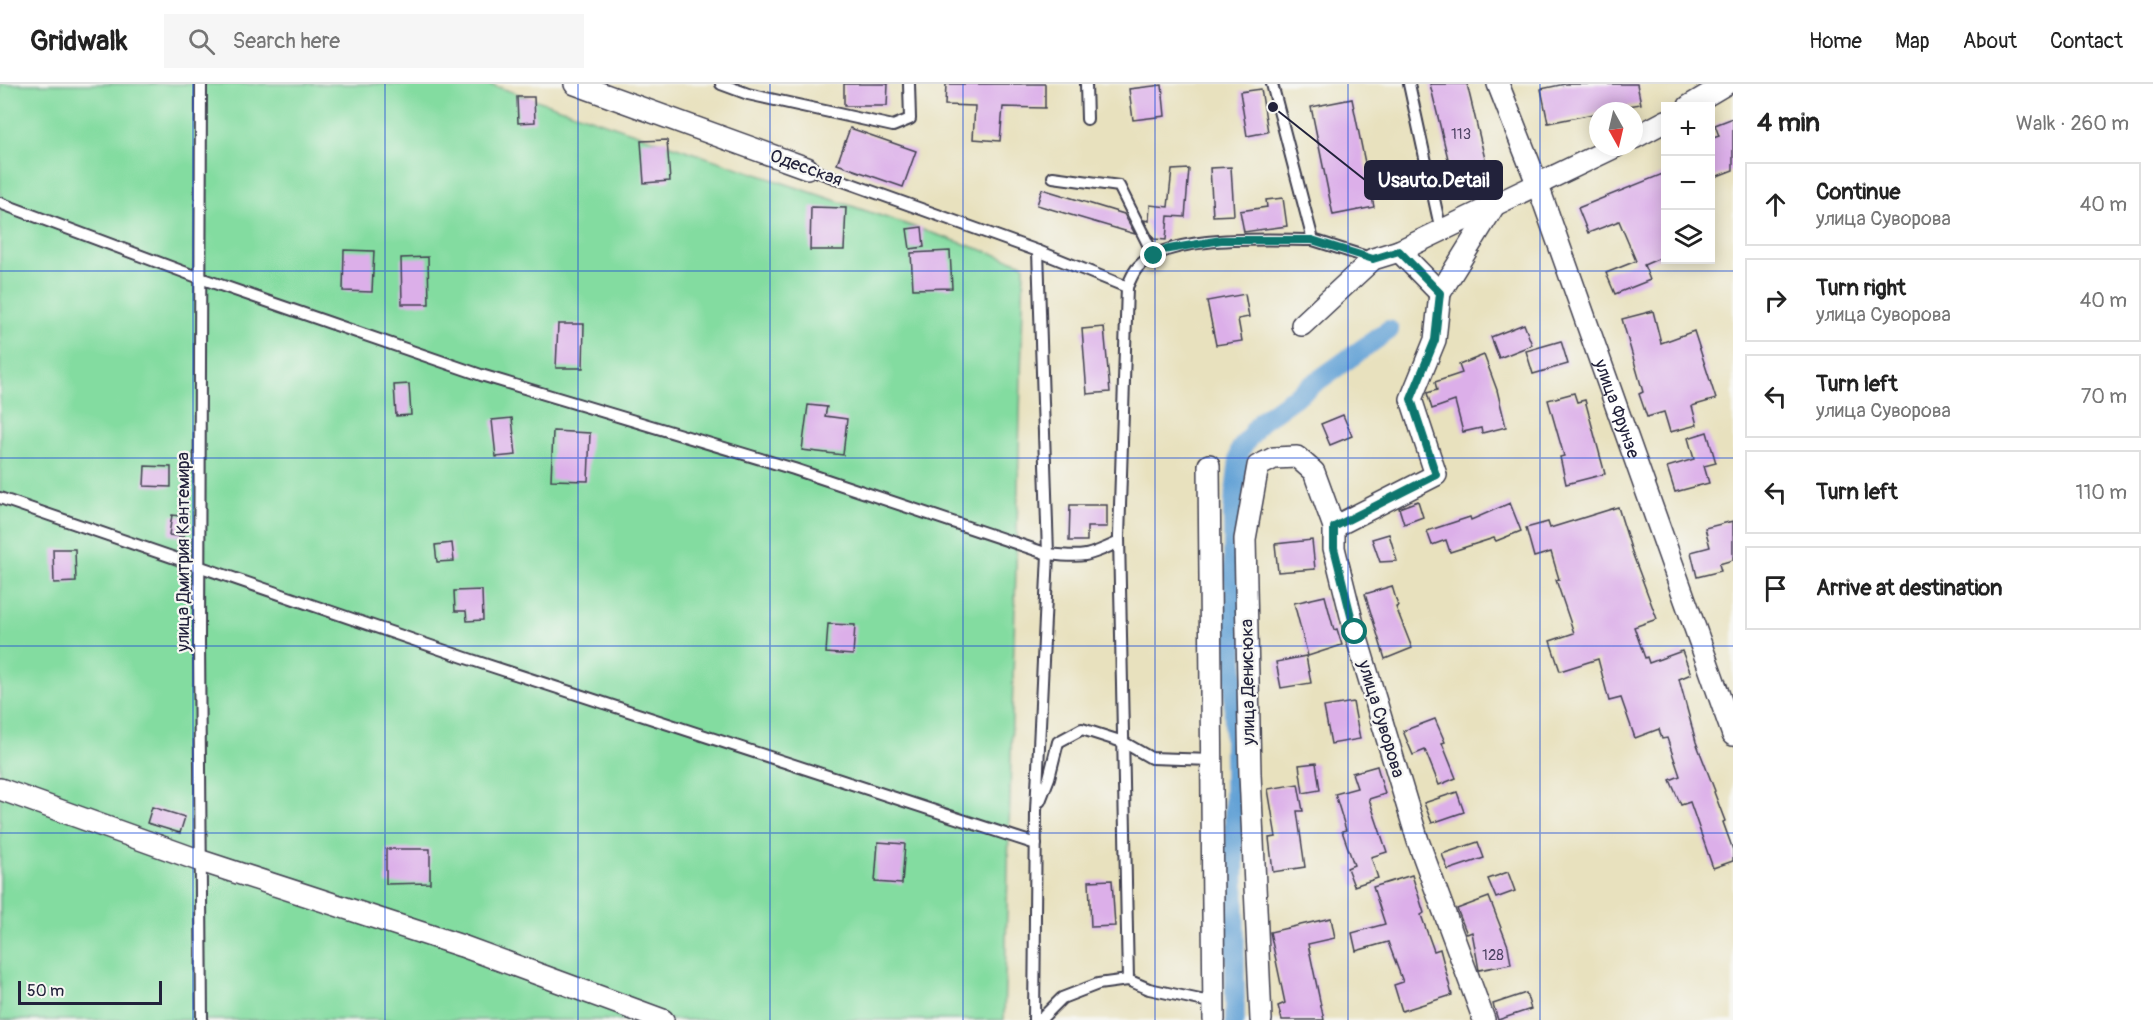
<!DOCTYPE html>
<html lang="en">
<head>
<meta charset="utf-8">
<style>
  :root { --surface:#fff; --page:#f6f6f6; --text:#222; --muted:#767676; --line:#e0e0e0 }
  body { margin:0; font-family:Pangolin,sans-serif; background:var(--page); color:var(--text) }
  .controls { position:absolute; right:18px; top:18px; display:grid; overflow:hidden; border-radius:0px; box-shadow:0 3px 15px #0003 }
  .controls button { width:54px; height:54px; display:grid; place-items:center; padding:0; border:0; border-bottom:2px solid var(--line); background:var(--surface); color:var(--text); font:30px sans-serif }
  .compass { position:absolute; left:1589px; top:18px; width:54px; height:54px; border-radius:50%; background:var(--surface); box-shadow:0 3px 15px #0003; rotate:172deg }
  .scale { position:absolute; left:18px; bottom:15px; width:144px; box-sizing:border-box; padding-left:6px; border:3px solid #22223b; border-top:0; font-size:16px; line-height:21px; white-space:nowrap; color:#22223b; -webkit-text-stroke:4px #f6f6f2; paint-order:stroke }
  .stop { position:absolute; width:18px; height:18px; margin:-14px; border:4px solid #0f766e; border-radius:50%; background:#fff }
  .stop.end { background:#0f766e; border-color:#fff; box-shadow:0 2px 6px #0008 }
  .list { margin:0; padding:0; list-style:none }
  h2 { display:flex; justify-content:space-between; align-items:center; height:78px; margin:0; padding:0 24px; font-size:26px }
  h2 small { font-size:20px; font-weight:400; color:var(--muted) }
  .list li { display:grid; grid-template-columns:39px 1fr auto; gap:18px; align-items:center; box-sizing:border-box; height:84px; margin:0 12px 12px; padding:0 12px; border:2px solid var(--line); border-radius:0px }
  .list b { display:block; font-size:22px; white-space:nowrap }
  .list p { margin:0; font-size:20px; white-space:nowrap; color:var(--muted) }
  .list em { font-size:20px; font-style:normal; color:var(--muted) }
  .icon { flex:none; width:33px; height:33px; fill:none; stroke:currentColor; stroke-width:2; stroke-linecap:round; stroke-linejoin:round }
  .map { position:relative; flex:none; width:1733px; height:936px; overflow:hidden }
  header { display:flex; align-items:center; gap:36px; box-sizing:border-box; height:84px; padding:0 30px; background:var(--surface); border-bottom:2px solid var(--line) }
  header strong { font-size:28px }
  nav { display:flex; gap:33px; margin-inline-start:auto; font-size:21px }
  .search { width:420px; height:54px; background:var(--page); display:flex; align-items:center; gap:15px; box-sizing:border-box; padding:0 21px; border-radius:0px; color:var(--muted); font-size:22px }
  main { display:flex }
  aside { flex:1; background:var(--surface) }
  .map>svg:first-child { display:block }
</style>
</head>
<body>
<header>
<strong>Gridwalk</strong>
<div class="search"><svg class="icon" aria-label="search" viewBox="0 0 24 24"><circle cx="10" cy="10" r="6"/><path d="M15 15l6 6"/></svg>Search here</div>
<nav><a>Home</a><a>Map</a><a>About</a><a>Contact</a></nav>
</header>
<main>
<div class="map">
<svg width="1733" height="936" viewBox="0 0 1733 936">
  <rect width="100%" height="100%" fill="#f6f6f2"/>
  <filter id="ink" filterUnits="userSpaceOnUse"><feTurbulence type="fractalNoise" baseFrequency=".0167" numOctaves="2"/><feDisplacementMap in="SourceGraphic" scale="12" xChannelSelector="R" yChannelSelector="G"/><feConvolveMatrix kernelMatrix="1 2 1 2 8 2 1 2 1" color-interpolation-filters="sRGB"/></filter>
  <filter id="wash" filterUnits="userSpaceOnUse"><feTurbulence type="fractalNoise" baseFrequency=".008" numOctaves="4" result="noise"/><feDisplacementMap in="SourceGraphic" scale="24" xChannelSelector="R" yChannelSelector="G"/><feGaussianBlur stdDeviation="1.35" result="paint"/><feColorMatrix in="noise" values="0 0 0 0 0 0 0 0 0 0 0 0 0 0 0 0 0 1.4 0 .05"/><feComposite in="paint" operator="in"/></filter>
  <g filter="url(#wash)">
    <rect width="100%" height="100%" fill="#e8e1be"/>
    <polygon fill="#83dca0" stroke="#527f6e" stroke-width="1.5" points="0,0 489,0 1024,180 1004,936 0,936"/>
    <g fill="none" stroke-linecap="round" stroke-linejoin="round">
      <polyline stroke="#64a2d6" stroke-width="20" points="1235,936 1233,427 1240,366 1261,337 1389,246"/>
    </g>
    <g id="blocks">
      <g fill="#dcafe9">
        <polygon points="844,0 888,0 887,22 844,22"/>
        <polygon points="946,0 1045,0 1045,24 1003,23 1000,57 973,55 975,22 945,21"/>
        <polygon points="1430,0 1467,0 1491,100 1456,108"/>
        <polygon points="1565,0 1637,0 1641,20 1598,27 1598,29 1548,39 1541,5"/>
        <polygon points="1162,1 1165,32 1133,36 1129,5"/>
        <polygon points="1261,5 1268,48 1247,52 1240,8"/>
        <polygon points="517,13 534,13 535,38 518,39"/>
        <polygon points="1352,15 1374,123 1333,131 1311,23"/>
        <polygon points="1733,34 1733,86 1710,95 1710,55 1719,52 1715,41"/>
        <polygon points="850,44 916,67 903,103 837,80"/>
        <polygon points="667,56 670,97 644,99 641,57"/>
        <polygon points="1231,83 1234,131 1213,132 1210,84"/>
        <polygon points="1189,85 1185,133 1168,132 1166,156 1154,155 1144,136 1149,137 1150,121 1168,123 1172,86"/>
        <polygon points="1665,89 1665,172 1644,181 1650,196 1615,210 1606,189 1636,177 1619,137 1588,149 1578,124"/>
        <polygon points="1042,105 1124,130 1135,150 1037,121"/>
        <polygon points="1283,114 1287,142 1244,148 1240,127 1267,123 1266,116"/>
        <polygon points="811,123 846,124 844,166 810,166"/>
        <polygon points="922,143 924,163 910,165 907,145"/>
        <polygon points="344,166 374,167 372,208 343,207"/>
        <polygon points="950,167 952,204 913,205 911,169"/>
        <polygon points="428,173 429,220 402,220 401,174"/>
        <polygon points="1245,210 1249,233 1238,235 1242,257 1216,261 1207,217"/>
        <polygon points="1653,227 1661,259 1694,247 1716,315 1692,322 1697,341 1670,348 1664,328 1647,333 1639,310 1643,308 1622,235"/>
        <polygon points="558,240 584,240 583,284 556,284"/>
        <polygon points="1524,240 1532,261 1499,274 1491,253"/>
        <polygon points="1104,243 1110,308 1087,310 1082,245"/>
        <polygon points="1561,257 1568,280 1533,290 1526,267"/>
        <polygon points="1484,271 1497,306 1506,343 1482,349 1481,344 1463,348 1455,317 1432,325 1427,309 1437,306 1435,298 1462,289 1459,281"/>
        <polygon points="409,300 411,331 396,332 394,301"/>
        <polygon points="1574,309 1577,318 1585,316 1605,390 1566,400 1560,373 1564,372 1548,316"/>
        <polygon points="808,321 827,323 825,332 847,335 843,371 802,366"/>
        <polygon points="1343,331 1352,352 1330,361 1321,340"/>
        <polygon points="512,334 516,371 496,373 492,336"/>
        <polygon points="553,347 590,349 588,397 551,396"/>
        <polygon points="1707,348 1716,379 1704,382 1709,399 1675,408 1667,383 1694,375 1688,354"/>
        <polygon points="145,382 171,383 171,403 144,402"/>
        <polygon points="1418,417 1423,433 1404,440 1399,424"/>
        <polygon points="1510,419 1521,447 1496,457 1494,454 1450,468 1446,456 1432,461 1427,447 1470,433 1471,436"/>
        <polygon points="1070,421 1107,421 1107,443 1087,443 1087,457 1069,457"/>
        <polygon points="1618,423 1633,471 1657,535 1634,543 1645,574 1647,573 1649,579 1682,567 1691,590 1679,595 1696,658 1715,707 1714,708 1725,737 1723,738 1733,766 1733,777 1713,784 1690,718 1681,721 1670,696 1680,692 1667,654 1662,655 1659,645 1635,654 1621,614 1609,617 1598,575 1560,587 1550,557 1574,549 1556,496 1559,495 1551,468 1534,473 1526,444 1548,438 1550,444"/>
        <polygon points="172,431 188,433 184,453 169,451"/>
        <polygon points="1733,437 1733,476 1719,480 1721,487 1697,493 1691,468 1710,463 1705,444"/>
        <polygon points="1389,450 1397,477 1380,478 1372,455"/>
        <polygon points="1312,456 1315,485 1278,488 1275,460"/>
        <polygon points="452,459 454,477 437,478 435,461"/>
        <polygon points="53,465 75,465 76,498 54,499"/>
        <polygon points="1392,502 1398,522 1396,523 1412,564 1385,575 1365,510"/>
        <polygon points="482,506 483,536 467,537 466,527 455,527 454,507"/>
        <polygon points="1325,512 1334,546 1337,545 1342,561 1308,572 1294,519"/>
        <polygon points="828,540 855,541 853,571 826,569"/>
        <polygon points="1306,572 1311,599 1281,604 1276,578"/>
        <polygon points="1353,618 1360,655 1331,660 1324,623"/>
        <polygon points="1435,635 1445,658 1442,659 1456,694 1439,701 1425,666 1413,671 1403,647"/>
        <polygon points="1316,679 1320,706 1303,709 1299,681"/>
        <polygon points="1377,682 1385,710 1369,715 1387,768 1371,773 1378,794 1354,802 1347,784 1354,781 1342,747 1346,746 1335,710 1357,704 1352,689"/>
        <polygon points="1298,700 1303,727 1297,727 1305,783 1273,788 1269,754 1276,753 1268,705"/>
        <polygon points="1457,708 1464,728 1432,739 1424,719"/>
        <polygon points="152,723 185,733 180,749 147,739"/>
        <polygon points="878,758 905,760 902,800 875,798"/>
        <polygon points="1478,758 1484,774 1448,786 1442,770"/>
        <polygon points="386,765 430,765 430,799 386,800"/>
        <polygon points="1508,788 1515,807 1496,814 1488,795"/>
        <polygon points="1412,791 1424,829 1421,831 1434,867 1440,865 1452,911 1402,927 1394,901 1403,898 1388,858 1356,867 1352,849 1385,840 1373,803"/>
        <polygon points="1112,796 1115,842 1091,843 1089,797"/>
        <polygon points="1489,813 1508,862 1511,880 1479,886 1472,848 1467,850 1457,825"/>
        <polygon points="1331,834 1335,854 1308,860 1324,936 1282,936 1278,922 1285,919 1270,848"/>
        <polygon points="1526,909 1531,925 1498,936 1493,920"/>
      </g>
    </g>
  </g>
  <g filter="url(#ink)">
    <use href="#blocks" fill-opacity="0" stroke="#403f4f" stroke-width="1.5"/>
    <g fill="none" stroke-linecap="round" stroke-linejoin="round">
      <g stroke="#403f4f" stroke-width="14">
        <g id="lane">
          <polyline points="201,0 199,557 202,936"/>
          <polyline points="721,0 748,10 893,42 910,35 909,0"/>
          <polyline points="1086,0 1087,35"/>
          <polyline points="1272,0 1313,156 1373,175"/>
          <polyline points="1409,0 1441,147"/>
          <polyline points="807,84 1038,167 1127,203"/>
          <polyline points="1053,93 1119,102 1154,172"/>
          <path d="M0 119 200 194 481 291 794 385 1048 470C1083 474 1087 473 1119 458"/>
          <polyline points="0,414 466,574 1036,760"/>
          <polyline points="1040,717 1049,694 1058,658 1082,645 1123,658 1151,674 1212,676"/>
          <path d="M1214 919 1149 905 1128 896 1119 453 1127 203C1130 197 1133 188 1138 183 1168 149 1269 156 1313 156"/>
          <polyline points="1034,936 1036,727 1048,470 1038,167"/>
          <polyline points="1040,936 1062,914 1098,900 1128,896"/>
        </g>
      </g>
      <g stroke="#403f4f" stroke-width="24">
        <g id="street">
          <polyline points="575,0 807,84"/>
          <path id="s1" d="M1498 0 1537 99 1733 651"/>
          <polyline points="1689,22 1726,0"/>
          <polyline points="1634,54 1666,37"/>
          <polyline points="1399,167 1440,209"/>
          <polyline points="1302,241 1373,175 1399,167 1615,63"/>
          <polyline points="1209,381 1214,936"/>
          <polyline points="0,705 201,777 462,862 663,936"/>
          <polyline points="1261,936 1250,690 1245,455 1258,382 1274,374 1297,373 1314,388 1334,443"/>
          <polyline points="1484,936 1418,757 1355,548 1334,464 1334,443 1436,391 1411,315 1435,256 1440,209 1494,122"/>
        </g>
      </g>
      <use href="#lane" stroke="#fff" stroke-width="10"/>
      <use href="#street" stroke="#fff" stroke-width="21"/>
    </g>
  </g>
  <g fill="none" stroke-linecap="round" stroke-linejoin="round" filter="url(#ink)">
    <polyline stroke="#0f766e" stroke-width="8" points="1154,172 1163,166 1221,156 1312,156 1373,175 1399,167 1440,209 1435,256 1411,315 1436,391 1334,443 1334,464 1355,548"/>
  </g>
  <path fill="none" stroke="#1d4ed8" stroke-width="1.5" stroke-opacity="0.55" d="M193 0V936M385 0V936M578 0V936M770 0V936M963 0V936M1155 0V936M1348 0V936M1540 0V936M0 187H1733M0 374H1733M0 562H1733M0 749H1733"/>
  <g text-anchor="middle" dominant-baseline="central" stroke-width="4.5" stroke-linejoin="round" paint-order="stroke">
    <g font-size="15" fill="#504566">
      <text x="1461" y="50">113</text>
      <text x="1493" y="871">128</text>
    </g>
    <g font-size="18" fill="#22223b" stroke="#f6f6f2">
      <text transform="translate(806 84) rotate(20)">Одесская</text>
      <text stroke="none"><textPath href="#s1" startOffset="346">улица Фрунзе</textPath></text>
      <text transform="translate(183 468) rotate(-90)">улица Дмитрия Кантемира</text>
      <text transform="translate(1248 598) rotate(-91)">улица Денисюка</text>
      <text transform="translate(1381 635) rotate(73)">улица Суворова</text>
    </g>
  </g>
  <path fill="none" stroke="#22223b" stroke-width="2" d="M1273 23L1365 96"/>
  <circle fill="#22223b" stroke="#f6f6f2" stroke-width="2" cx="1273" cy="23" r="6"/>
  <rect fill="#22223b" stroke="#22223b" stroke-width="2" x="1365" y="77" width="137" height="38" rx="6"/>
  <g font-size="20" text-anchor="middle" font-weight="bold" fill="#fff">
    <text x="1434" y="103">Usauto.Detail</text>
  </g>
</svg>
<div class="controls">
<button>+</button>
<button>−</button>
<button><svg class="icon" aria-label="layers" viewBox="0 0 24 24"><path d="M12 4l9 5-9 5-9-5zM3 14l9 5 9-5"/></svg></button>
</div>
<svg class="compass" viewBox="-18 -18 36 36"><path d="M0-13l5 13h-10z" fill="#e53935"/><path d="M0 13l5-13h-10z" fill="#767676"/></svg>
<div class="scale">50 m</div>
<div class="stop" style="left:1355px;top:548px"></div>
<div class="stop end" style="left:1154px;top:172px"></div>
</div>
<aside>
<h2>4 min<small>Walk · 260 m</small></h2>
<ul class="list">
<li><svg class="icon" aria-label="ahead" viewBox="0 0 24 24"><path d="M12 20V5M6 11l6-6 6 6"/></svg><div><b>Continue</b><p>улица Суворова</p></div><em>40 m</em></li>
<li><svg class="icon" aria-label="right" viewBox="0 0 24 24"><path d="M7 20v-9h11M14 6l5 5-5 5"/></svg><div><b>Turn right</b><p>улица Суворова</p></div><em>40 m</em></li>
<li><svg class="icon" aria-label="left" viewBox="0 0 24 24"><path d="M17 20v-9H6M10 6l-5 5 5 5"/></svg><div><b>Turn left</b><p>улица Суворова</p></div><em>70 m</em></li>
<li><svg class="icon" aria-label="left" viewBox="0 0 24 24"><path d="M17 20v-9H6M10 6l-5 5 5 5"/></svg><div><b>Turn left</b></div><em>110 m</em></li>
<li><svg class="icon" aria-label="arrive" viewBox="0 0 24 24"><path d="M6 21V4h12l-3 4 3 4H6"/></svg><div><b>Arrive at destination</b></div></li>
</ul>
</aside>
</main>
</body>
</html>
